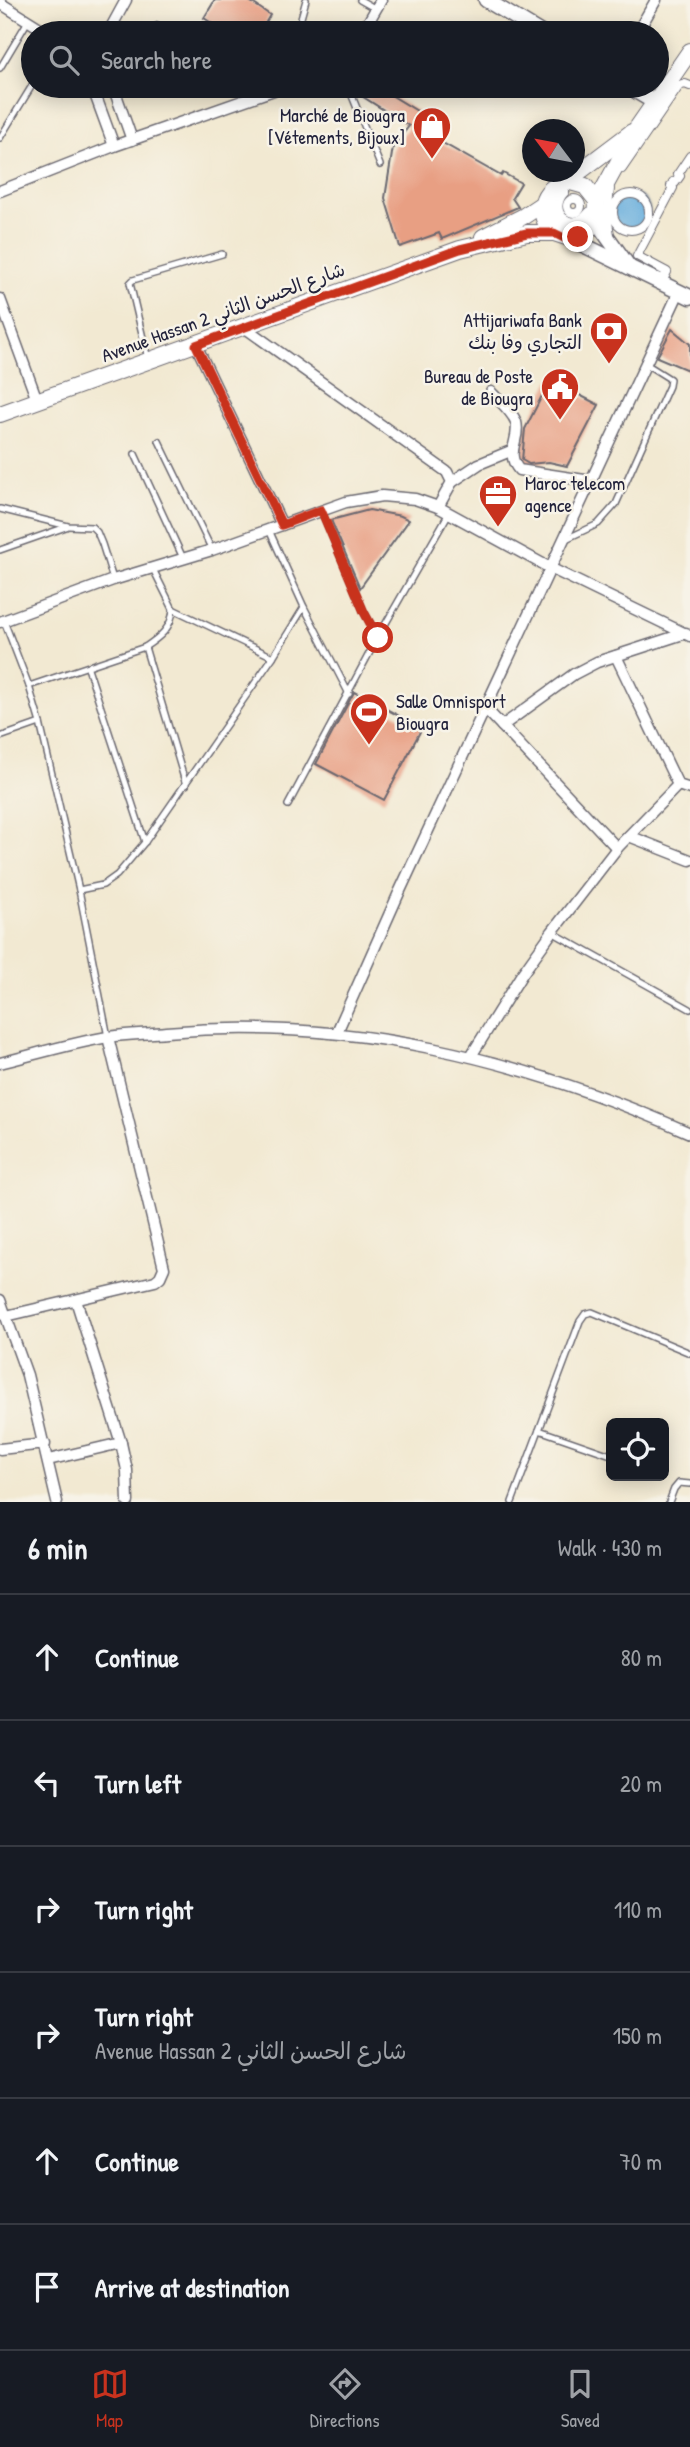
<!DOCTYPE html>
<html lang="en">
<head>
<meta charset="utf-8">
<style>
  :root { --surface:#171b24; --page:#242831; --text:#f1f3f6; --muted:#9ea1a6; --line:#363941; --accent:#c8321e }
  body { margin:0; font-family:"Patrick Hand","Playpen Sans Arabic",sans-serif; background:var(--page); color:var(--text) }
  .controls { position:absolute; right:21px; bottom:21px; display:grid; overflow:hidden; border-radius:10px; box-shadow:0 4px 18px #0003 }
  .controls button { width:63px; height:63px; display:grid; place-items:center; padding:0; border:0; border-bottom:2px solid var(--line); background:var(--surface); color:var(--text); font:35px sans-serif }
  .compass { position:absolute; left:522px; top:119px; width:63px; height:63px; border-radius:50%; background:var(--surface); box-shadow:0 4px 18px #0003; rotate:302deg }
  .stop { position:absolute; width:21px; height:21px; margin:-16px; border:5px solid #c8321e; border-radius:50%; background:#fff }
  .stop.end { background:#c8321e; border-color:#fff; box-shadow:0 2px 7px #0008 }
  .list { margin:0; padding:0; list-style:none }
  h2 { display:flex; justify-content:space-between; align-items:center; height:91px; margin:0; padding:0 28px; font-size:30px }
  h2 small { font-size:23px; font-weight:400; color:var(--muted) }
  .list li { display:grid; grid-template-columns:46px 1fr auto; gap:21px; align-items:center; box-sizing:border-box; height:126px; padding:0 28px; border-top:2px solid var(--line) }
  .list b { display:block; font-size:26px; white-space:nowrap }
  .list p { margin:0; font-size:23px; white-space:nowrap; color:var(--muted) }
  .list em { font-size:23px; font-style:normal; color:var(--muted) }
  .icon { flex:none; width:38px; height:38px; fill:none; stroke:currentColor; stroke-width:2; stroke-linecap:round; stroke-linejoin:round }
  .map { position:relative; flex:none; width:690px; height:1502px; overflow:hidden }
  .search { position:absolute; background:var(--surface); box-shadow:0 4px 18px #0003; left:21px; right:21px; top:21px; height:77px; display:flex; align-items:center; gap:18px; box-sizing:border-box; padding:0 24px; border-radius:38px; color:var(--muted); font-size:26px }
  .sheet { height:847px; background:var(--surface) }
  nav { display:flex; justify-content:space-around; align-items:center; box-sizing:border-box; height:98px; border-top:2px solid var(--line); background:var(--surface); font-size:19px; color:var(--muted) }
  nav a { display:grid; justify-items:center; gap:4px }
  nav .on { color:var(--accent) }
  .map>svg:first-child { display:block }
</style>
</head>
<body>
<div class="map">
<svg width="690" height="1502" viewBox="0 0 690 1502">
  <rect width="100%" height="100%" fill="#f7f3e8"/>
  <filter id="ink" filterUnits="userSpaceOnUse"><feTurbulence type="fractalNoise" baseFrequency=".0143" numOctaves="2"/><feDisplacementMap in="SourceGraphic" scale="14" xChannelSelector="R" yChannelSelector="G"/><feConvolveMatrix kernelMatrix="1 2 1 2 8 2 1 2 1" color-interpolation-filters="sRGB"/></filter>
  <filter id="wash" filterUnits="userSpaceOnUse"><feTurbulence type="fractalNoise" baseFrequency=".00686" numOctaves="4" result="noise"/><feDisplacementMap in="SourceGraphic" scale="28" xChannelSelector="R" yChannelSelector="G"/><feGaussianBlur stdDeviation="1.57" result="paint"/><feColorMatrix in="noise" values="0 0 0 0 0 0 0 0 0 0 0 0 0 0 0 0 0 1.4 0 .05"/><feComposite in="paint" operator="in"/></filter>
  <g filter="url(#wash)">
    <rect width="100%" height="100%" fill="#f2e9d2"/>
    <circle fill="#66addd" stroke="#44688c" stroke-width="2" cx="631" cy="212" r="18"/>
    <g id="blocks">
      <g fill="#e89f83">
        <polygon points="215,0 248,0 270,15 266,22 269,24 263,33 259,30 227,33 204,18"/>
        <polygon points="354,86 376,86 440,125 434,138 501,176 503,173 521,183 512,198 518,207 442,239 439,233 400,247 385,198 393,147 409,126 357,93"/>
        <polygon points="672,329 690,344 690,371 657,357"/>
        <polygon points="550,380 599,405 567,466 549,462 529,464 522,460 525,429"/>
        <polygon points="369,510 401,516 409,520 360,588 331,520"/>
        <polygon points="354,692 422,728 384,800 316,764"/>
      </g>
    </g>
  </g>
  <g filter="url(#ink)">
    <use href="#blocks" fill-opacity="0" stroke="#6b6870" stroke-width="2"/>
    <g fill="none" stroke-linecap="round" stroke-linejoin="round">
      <g stroke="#6b6870" stroke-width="8">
        <g id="service">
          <polyline points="360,0 376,9"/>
          <polyline points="157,26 168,33"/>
          <polyline points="303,33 301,18 306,0"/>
          <polyline points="0,68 28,21"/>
          <polyline points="348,86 380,165"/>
          <polyline points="0,138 33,84"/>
          <polyline points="148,359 130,283 133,280 222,254"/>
          <polyline points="159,441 212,550"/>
          <polyline points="135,454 183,558"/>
          <polyline points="0,509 68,526 92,527 97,532 102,544 113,579"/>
          <polyline points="321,510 364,612 378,637"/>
          <polyline points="269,530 304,607 273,657"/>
          <polyline points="566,539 598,524 616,504 669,386 670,379 646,364"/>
          <polyline points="0,550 66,527"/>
          <polyline points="304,607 349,694"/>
          <polyline points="4,621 29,686 40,723 79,890 108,1037"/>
          <polyline points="145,647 186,785"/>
          <polyline points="88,668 145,842"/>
          <path d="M29 686 145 647C160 637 172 628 173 609"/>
          <polyline points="0,737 40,723"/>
          <polyline points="288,805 378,637 449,513"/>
          <polyline points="79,890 103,885 117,875 145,842 273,657 173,609 153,569"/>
          <polyline points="552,932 690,1009"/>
          <polyline points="539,1430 611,1455"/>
          <polyline points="512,1502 580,1321 585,1314 592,1312 690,1353"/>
          <polyline points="669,1502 674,1489 679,1483 690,1484"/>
        </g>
      </g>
      <g stroke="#6b6870" stroke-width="10">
        <g id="pedestrian">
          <polyline points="622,169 679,86 685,84 690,86"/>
          <polyline points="610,189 607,215 610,235"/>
          <path d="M565 192C546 211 572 235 589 212 577 250 530 212 565 192Z"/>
          <circle cx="631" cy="212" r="18"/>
          <circle cx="574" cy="206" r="7"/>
          <polyline points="658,277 663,280 667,272 637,256 673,188 671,186 673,182 675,183 680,176 678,174 690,156"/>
        </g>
      </g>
      <g stroke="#6b6870" stroke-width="13">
        <g id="minor">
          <polyline points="0,3 48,33"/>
          <polyline points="108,33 126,0"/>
          <polyline points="362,33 381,0"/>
          <polyline points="637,33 656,0"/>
          <polyline points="92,86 114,146"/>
          <polyline points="113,86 132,140"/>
          <polyline points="0,191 114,146 285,86"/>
          <polyline points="0,299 37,400"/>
          <polyline points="244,327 447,472 452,482 438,507"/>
          <polyline points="196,345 282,525"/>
          <path d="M491 392C499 401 512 411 516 422 521 440 504 452 519 470L591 481"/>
          <polyline points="452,482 479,464 513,450"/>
          <polyline points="0,622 113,580 212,550 346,502 382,496 415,499 438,507 550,568 690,636"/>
          <polyline points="616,656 678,785 690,789"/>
          <polyline points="485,708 617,848"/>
          <polyline points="502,726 574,674 597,662 686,633"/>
          <polyline points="629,836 690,860"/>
          <polyline points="337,1032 398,895 679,292"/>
          <polyline points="471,1056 522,974 552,932 617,848 678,785"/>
          <path d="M0 1063C36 1054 72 1043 108 1037 127 1034 147 1034 166 1032 350 1016 523 1059 690 1133"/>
          <polyline points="0,1300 27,1375 57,1502"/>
          <polyline points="76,1300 121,1443 127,1470 128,1502"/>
          <polyline points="6,1316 155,1281 160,1277 164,1268 108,1037"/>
          <polyline points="0,1449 45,1444"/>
          <polyline points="48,1460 121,1443"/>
        </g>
      </g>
      <g stroke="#6b6870" stroke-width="17">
        <g id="tertiary">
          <polyline points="486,0 541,33"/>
          <polyline points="627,86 654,102"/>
          <polyline points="596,221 629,267"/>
          <polyline points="569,238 690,297"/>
        </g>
      </g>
      <g stroke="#6b6870" stroke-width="18">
        <g id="secondary">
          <polyline points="597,201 637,128 690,51"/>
          <path d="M554 233C534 215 540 187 567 181L632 132"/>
          <polyline points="483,237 524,216 542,204"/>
          <polyline points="0,414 460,249 527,233 554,233 569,238 585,234 596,221 597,201 585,186 567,181"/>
        </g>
      </g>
      <use href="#service" stroke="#fff" stroke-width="5"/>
      <use href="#pedestrian" stroke="#fff" stroke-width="8"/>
      <use href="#minor" stroke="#fff" stroke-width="10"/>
      <use href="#tertiary" stroke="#fff" stroke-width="14"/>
      <use href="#secondary" stroke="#fff" stroke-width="16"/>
    </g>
  </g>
  <g fill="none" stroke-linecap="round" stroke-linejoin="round" filter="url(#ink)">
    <polyline stroke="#c8321e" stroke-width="9" points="378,638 364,612 321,510 282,525 196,345 460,249 527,233 554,233 564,238 578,237"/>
  </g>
  <defs>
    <g id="shop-pin" transform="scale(2.0125)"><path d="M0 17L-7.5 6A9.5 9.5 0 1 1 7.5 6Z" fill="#c8321e" stroke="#f7f3e8"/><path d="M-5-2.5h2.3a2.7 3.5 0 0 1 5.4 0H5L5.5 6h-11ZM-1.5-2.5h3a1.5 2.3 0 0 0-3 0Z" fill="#fff"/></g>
    <g id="bank-pin" transform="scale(2.0125)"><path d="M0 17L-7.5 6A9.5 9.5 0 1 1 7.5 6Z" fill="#c8321e" stroke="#f7f3e8"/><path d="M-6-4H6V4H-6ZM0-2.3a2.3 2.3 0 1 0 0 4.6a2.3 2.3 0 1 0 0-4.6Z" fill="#fff"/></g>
    <g id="civic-pin" transform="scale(2.0125)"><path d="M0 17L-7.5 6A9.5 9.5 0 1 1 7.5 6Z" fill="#c8321e" stroke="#f7f3e8"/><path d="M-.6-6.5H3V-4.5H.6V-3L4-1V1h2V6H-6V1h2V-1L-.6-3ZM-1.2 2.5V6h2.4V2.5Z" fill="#fff"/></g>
    <g id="office-pin" transform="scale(2.0125)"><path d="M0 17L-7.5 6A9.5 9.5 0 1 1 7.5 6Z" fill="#c8321e" stroke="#f7f3e8"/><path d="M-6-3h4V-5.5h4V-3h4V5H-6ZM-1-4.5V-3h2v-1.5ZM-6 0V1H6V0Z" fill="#fff"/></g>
    <g id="stadium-pin" transform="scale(2.0125)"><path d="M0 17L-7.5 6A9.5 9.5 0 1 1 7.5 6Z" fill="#c8321e" stroke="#f7f3e8"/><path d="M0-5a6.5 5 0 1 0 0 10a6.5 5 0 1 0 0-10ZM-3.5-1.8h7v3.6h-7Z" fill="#fff"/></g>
  </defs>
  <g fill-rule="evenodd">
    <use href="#shop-pin" x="432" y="126"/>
    <use href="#bank-pin" x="609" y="331"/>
    <use href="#civic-pin" x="560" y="387"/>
    <use href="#office-pin" x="498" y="494"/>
    <use href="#stadium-pin" x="369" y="712"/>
  </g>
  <g text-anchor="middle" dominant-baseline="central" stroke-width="5" stroke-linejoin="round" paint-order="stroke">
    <g font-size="19" fill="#22223b" stroke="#f7f3e8" text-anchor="end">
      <text x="405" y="115">Marché de Biougra<tspan x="405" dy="22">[Vétements, Bijoux]</tspan></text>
      <text x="582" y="320">Attijariwafa Bank<tspan x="582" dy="22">التجاري وفا بنك</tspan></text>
      <text x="533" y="376">Bureau de Poste<tspan x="533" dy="22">de Biougra</tspan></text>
      <text x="525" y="483" text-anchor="start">Maroc telecom<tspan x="525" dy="22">agence</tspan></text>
      <text x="396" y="701" text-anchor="start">Salle Omnisport<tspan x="396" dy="22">Biougra</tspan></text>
    </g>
    <g font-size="19" fill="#22223b" stroke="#f7f3e8">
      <text transform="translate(223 312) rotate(-20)">Avenue Hassan 2 شارع الحسن الثاني</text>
    </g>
  </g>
</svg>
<div class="controls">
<button><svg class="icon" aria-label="locate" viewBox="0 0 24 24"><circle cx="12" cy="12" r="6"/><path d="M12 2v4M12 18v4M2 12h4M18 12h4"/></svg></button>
</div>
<svg class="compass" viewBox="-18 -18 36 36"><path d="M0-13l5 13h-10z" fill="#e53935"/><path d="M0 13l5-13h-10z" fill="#9ea1a6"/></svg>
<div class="stop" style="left:378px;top:638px"></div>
<div class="stop end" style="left:578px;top:237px"></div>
<div class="search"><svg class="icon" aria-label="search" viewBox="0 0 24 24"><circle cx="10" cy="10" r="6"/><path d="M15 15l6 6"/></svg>Search here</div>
</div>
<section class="sheet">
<h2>6 min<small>Walk · 430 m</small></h2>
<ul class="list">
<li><svg class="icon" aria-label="ahead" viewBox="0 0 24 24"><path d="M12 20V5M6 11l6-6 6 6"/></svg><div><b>Continue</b></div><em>80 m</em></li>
<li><svg class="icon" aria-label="left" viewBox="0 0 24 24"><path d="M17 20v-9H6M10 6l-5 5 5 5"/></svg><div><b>Turn left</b></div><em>20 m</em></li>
<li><svg class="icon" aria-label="right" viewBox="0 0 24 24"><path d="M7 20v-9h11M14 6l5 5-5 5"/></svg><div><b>Turn right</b></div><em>110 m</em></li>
<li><svg class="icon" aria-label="right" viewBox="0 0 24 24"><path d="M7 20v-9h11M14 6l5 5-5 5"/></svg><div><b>Turn right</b><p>Avenue Hassan 2 شارع الحسن الثاني</p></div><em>150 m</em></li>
<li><svg class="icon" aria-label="ahead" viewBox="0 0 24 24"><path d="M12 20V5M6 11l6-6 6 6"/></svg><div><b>Continue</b></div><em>70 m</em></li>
<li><svg class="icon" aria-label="arrive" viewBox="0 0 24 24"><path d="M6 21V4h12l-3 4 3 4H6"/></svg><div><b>Arrive at destination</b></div></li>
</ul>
</section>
<nav>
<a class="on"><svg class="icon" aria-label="map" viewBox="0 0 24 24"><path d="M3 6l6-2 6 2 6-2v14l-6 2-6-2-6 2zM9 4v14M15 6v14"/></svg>Map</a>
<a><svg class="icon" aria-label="directions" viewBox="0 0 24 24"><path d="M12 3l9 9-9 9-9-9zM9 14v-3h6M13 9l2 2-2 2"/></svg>Directions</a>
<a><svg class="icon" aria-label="saved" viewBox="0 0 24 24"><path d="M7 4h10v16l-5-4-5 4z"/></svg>Saved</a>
</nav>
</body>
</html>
